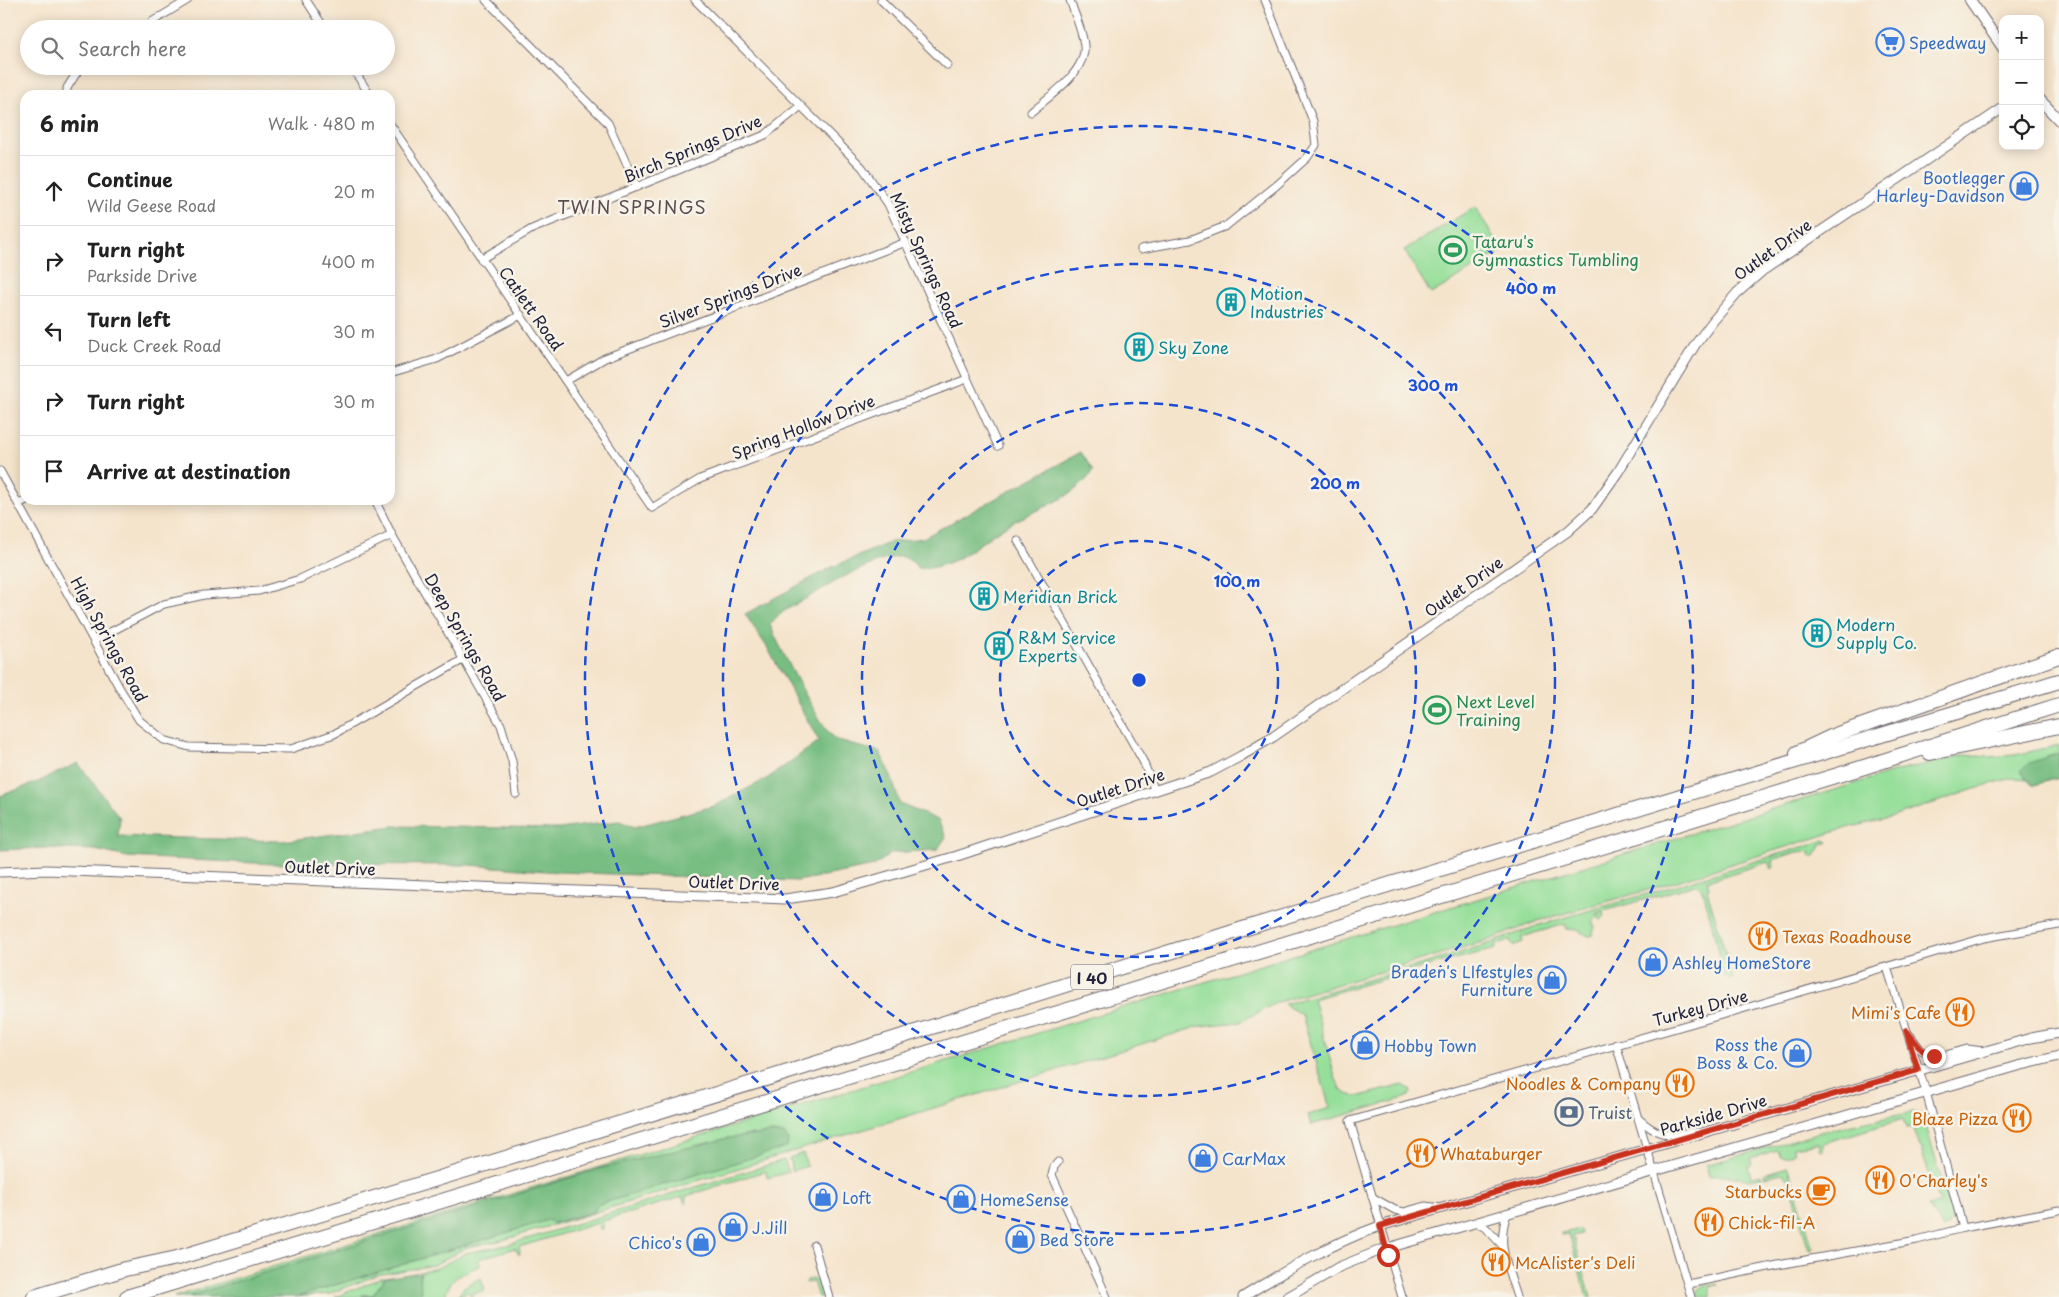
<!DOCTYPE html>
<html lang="en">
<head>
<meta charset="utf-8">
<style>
  :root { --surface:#fff; --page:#f6f6f6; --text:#222; --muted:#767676; --line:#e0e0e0 }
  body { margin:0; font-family:"Playpen Sans",sans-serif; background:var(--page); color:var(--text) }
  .controls { position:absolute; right:15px; top:15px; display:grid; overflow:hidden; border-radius:10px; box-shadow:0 2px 12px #0003 }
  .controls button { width:45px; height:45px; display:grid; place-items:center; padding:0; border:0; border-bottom:1px solid var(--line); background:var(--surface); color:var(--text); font:25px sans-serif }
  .stop { position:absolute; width:15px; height:15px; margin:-11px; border:4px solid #c8321e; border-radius:50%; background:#fff }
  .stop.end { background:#c8321e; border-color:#fff; box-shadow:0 1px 5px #0008 }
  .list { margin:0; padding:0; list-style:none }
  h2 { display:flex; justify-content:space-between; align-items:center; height:65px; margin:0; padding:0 20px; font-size:21px }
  h2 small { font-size:16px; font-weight:400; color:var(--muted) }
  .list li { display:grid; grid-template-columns:32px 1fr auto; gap:15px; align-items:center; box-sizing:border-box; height:70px; padding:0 20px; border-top:1px solid var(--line) }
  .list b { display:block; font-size:19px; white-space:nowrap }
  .list p { margin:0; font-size:16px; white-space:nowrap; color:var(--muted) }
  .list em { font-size:16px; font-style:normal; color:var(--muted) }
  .icon { flex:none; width:28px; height:28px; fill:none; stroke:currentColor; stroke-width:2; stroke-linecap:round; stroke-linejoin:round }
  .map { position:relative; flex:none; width:2059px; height:1297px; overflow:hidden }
  .search { position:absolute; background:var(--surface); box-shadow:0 2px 12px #0003; left:20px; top:20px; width:375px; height:55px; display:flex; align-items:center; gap:12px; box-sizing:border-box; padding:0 18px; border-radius:28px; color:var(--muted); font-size:19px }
  .panel { position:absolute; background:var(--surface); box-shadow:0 2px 12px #0003; left:20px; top:90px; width:375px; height:415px; border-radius:15px }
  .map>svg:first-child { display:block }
</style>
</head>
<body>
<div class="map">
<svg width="2059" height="1297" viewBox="0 0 2059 1297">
  <rect width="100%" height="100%" fill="#f7f3e8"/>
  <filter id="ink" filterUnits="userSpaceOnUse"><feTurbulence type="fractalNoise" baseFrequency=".02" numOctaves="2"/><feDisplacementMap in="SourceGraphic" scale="10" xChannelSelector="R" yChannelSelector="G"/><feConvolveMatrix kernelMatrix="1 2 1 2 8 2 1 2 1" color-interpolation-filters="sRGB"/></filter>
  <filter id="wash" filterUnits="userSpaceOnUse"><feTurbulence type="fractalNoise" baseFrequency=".0096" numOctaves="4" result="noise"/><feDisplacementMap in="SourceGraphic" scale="20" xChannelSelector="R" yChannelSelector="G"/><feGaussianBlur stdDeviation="1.12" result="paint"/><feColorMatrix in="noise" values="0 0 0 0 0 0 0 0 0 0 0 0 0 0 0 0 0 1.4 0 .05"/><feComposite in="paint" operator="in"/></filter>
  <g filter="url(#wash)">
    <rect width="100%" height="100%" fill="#f5e4cc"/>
    <g fill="#96df9a" stroke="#5c806a">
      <polygon points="1475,207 1502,251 1431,294 1404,250"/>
      <polygon points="2059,745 2059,778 2033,785 2029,779 2013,778 1986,785 1890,818 1847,828 1648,890 1538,921 1492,939 1278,1002 1240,1022 1200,1026 603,1210 503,1240 467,1247 434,1265 377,1275 329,1294 296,1297 548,1220 553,1223 594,1212 597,1205 694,1175 753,1134 602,1168 186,1297 174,1297 1893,772 1964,755 1990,757 2015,755"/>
      <path d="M1825 840 1829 842 1821 846 1815 856 1811 857 1810 852C1799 849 1784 857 1772 860L1774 867 1772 869 1768 862 1707 881 1709 887 1707 890 1733 978 1730 979 1725 976 1704 894 1699 886 1695 885 1597 913 1596 915 1604 913 1605 916 1601 920 1596 916 1592 922 1595 927 1592 936H1588L1577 930 1567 929 1565 924 1522 937 1523 942 1513 946 1510 940 1495 945 1496 949 1438 963 1313 999 1335 1077 1341 1090 1349 1095 1360 1096 1403 1085 1410 1089 1411 1093 1408 1097 1311 1125 1308 1115 1330 1108 1302 1015 1284 1004 1437 960 1491 943 1539 925 1661 890Z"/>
      <polygon points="1913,1112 1923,1115 1952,1217 1949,1225 1943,1229 1928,1206 1939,1202 1913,1127 1906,1128 1903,1119 1823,1143 1823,1150 1820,1149 1819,1143 1793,1147 1793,1154 1785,1157 1780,1156 1778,1150 1750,1158 1752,1164 1748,1167 1751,1177 1761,1175 1762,1178 1750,1180 1725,1175 1709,1176 1706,1165 1824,1131"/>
      <polygon points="803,1153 807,1166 792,1171 789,1158"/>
      <path d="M784 1160 789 1172 768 1178 765 1171 686 1196 687 1203H685L682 1197 603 1221V1229H600L598 1223 519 1247 520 1252 519 1255 515 1248 479 1259 480 1266C462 1273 449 1278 445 1297H421L420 1272 437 1268 466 1253 507 1245Z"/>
      <polygon points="1787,1167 1789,1168 1813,1249 1809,1250 1788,1178 1782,1173 1765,1177 1764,1174"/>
      <polygon points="1580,1230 1581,1234 1573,1236 1591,1297 1587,1297 1569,1234 1561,1235 1561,1233"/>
      <polygon points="381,1278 385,1278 373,1295 362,1295 363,1297 335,1297"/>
      <polygon points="481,1278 485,1290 472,1294 473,1297 471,1297 469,1292 460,1295 461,1297 457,1297 465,1286"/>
      <polygon points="812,1279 818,1282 823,1297 818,1297 813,1282 806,1283 807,1280"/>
      <path d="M1716 1283 1718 1285 1711 1286V1297H1696C1697 1286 1706 1286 1716 1283Z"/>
    </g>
    <g fill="#78be82" stroke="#4d705e">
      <path d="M1081 452 1093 471C1074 500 1035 509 1006 526 989 536 966 556 948 563 937 567 929 569 918 568L911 560 900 556 879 561 843 577 781 613 770 625C778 644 821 729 835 739 841 743 871 749 880 752L891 776 900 804 938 820 946 837 937 850 892 853 874 866 798 881 558 872 469 865 275 864 127 857 95 850 43 848 0 850V796L40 781 78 763 120 818 118 836 283 841 394 826 559 829 619 821 635 827 714 806 768 778 819 741 767 647 745 614 830 568 891 542 923 538Z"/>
      <polygon points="2059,753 2059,778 2033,785 2021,771 2029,763"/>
      <polygon points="771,1133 784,1134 788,1139 787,1147 597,1205 594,1212 553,1223 548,1220 296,1297 186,1297 602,1168 728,1138"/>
      <polygon points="420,1272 421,1297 363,1297 362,1295 373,1295 385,1278"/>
    </g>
  </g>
  <g filter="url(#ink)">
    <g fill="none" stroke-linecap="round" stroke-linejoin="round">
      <g stroke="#6c666e" stroke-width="9">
        <g id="minor">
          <polyline points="306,0 325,29"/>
          <polyline points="486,0 608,123 637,187"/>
          <polyline points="695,0 862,167 888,204 998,446"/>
          <polyline points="881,0 947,65"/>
          <polyline points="140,29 188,0"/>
          <polyline points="351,66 370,95"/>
          <polyline points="67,95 67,88 81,66"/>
          <path d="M1031 112C1049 96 1080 77 1084 52 1086 39 1074 13 1070 0"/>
          <polyline points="390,124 652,508 700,479 967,379"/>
          <polyline points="1141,249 1190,240 1226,226 1277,185 1307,158 1316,145 1313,121 1265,0"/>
          <polyline points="481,259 532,229 765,135 801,106"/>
          <polyline points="390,373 437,359 521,315"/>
          <polyline points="566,381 605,358 906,242"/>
          <polyline points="0,471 119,687 139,720 164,740 189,747 291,749 334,734 464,659"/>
          <polyline points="375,500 392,535 501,725 512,761 516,794"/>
          <polyline points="19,504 26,500"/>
          <polyline points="1018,541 1143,761 1155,791"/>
          <polyline points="95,640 164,604 204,595 259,591 300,579 392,535"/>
          <polyline points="1887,967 1926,1092 1963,1228"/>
          <polyline points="1909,1034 1921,1050 1934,1056 1942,1056 1967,1049 1983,1051"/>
          <polyline points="1616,1044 1691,1297"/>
          <path d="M1639 1119C1662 1140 1670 1133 1698 1132"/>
          <polyline points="1058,1162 1054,1167 1052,1175 1107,1297"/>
          <polyline points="1372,1197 1395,1210 1404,1212 1425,1206 1441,1208"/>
          <path d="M1507 1214C1496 1244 1508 1268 1517 1297"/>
          <polyline points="1476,1223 1486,1228 1501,1244"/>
          <polyline points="814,1245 829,1297"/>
          <polyline points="1688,1284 1778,1265 1917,1240 1963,1228 2059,1210"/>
          <polyline points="1402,1297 1350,1121 1756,1005 1984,938 2059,925"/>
        </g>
      </g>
      <g stroke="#6c666e" stroke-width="11">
        <g id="tertiary">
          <polyline points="0,872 46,870 785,899 833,892 957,856 1211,772 1241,756 1273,737 1568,531 1592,509 1618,472 1695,345 1713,321 1737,293 1762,271 2003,108"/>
          <path d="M1243 1297C1286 1270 1332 1243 1380 1226L2031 1038 2059 1033"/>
          <polyline points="1288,1297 1339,1267 1381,1250 2018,1066 2059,1056"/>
        </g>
      </g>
      <g stroke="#6c666e" stroke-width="12">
        <g id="secondary">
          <polyline points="1970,0 2003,48"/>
          <polyline points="2040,100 2059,120"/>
        </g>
      </g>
      <g stroke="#6c666e" stroke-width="16">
        <g id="motorway">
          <polyline points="1797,753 1835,735 2059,656"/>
          <polyline points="1930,753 2059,726"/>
          <polyline points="34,1297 125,1269 177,1258 798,1069 1243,929 2059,681"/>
          <polyline points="127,1297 1861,768 2059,705"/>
        </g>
      </g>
      <use href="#minor" stroke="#fff" stroke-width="7"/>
      <use href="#tertiary" stroke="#fff" stroke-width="9"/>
      <use href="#secondary" stroke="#fff" stroke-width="10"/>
      <use href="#motorway" stroke="#fff" stroke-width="14"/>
    </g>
  </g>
  <g fill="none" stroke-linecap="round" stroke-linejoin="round" filter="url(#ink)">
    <polyline stroke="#c8321e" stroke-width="6" points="1388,1255 1380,1226 1918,1070 1906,1030 1922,1050 1934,1056"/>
  </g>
  <g fill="none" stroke="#1d4ed8" stroke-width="2.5" stroke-dasharray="9 6">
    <circle cx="1139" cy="680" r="139"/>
    <circle cx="1139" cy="680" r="277"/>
    <circle cx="1139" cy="680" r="416"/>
    <circle cx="1139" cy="680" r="554"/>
  </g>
  <defs>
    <g id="supermarket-ring" transform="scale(1.4375)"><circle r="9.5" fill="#f7f3e8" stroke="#3f7fe0" stroke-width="1.5"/><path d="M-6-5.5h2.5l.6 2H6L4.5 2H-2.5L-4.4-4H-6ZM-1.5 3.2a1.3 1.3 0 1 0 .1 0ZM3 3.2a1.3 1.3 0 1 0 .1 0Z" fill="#3f7fe0"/></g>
    <g id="shop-ring" transform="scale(1.4375)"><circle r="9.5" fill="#f7f3e8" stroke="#3f7fe0" stroke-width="1.5"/><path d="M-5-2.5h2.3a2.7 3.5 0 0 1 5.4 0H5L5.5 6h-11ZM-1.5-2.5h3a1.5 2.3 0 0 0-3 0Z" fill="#3f7fe0"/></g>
    <g id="stadium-ring" transform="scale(1.4375)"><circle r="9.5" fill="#f7f3e8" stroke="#2e9e5b" stroke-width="1.5"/><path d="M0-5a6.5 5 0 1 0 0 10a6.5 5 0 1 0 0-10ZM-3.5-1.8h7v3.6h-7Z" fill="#2e9e5b"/></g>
    <g id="building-ring" transform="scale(1.4375)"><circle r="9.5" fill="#f7f3e8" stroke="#0f9aa8" stroke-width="1.5"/><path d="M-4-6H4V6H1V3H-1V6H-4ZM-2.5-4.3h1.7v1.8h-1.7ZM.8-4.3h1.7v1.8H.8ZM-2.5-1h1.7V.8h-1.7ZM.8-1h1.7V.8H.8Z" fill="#0f9aa8"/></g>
    <g id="restaurant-ring" transform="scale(1.4375)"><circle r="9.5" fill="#f7f3e8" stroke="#e8710a" stroke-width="1.5"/><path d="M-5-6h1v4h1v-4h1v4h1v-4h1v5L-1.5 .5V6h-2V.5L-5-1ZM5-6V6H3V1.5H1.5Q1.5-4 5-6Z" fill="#e8710a"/></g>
    <g id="bank-ring" transform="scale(1.4375)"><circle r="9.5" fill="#f7f3e8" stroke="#5c6f8a" stroke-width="1.5"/><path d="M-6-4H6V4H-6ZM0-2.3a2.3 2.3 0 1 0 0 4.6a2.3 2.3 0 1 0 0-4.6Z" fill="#5c6f8a"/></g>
    <g id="cafe-ring" transform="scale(1.4375)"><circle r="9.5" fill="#f7f3e8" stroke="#e8710a" stroke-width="1.5"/><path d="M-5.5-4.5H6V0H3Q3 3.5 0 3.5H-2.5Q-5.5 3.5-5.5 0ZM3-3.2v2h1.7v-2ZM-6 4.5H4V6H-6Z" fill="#e8710a"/></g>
  </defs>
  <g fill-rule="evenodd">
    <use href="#supermarket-ring" x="1890" y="42"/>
    <use href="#shop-ring" x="2024" y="186"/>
    <use href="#stadium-ring" x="1453" y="250"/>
    <use href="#building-ring" x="1231" y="302"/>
    <use href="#building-ring" x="1139" y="347"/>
    <use href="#building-ring" x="984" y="596"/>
    <use href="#building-ring" x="1817" y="633"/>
    <use href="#building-ring" x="999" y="646"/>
    <use href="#stadium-ring" x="1437" y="710"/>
    <use href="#restaurant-ring" x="1763" y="936"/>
    <use href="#shop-ring" x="1653" y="962"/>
    <use href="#shop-ring" x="1552" y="980"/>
    <use href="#restaurant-ring" x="1960" y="1012"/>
    <use href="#shop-ring" x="1365" y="1045"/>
    <use href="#shop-ring" x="1797" y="1053"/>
    <use href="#restaurant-ring" x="1680" y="1083"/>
    <use href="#bank-ring" x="1569" y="1112"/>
    <use href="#restaurant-ring" x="2017" y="1118"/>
    <use href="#restaurant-ring" x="1421" y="1153"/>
    <use href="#shop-ring" x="1203" y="1158"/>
    <use href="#restaurant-ring" x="1880" y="1180"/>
    <use href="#cafe-ring" x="1821" y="1191"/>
    <use href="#shop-ring" x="823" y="1197"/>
    <use href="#shop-ring" x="961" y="1199"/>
    <use href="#restaurant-ring" x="1709" y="1222"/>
    <use href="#shop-ring" x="733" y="1227"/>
    <use href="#shop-ring" x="1020" y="1239"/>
    <use href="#shop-ring" x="701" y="1242"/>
    <use href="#restaurant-ring" x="1496" y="1262"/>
  </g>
  <g text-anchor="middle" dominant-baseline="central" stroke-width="5" stroke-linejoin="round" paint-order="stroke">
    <rect fill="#f7f3e8" stroke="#62616f" stroke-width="1" x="1071" y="964.5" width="42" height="25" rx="4"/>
    <g font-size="15" font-weight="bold" fill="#22223b">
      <text x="1092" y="977">I 40</text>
    </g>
    <g font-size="16" fill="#366cbe" stroke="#f7f3e8" text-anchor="start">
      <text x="1909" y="42">Speedway</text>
      <text x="2005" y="177" text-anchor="end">Bootlegger<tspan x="2005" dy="18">Harley-Davidson</tspan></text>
      <text x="1672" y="962">Ashley HomeStore</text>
      <text x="1533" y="971" text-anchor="end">Braden's LIfestyles<tspan x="1533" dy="18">Furniture</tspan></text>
      <text x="1778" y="1044" text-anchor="end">Ross the<tspan x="1778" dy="18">Boss &amp; Co.</tspan></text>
      <text x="1384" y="1045">Hobby Town</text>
      <text x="1222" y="1158">CarMax</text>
      <text x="842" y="1197">Loft</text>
      <text x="980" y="1199">HomeSense</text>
      <text x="752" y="1227">J.Jill</text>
      <text x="1039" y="1239">Bed Store</text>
      <text x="682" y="1242" text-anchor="end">Chico's</text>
    </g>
    <g font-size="16" fill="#22223b" stroke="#f7f3e8">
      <text transform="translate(692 148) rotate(-23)">Birch Springs Drive</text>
      <text transform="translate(1772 249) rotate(-36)">Outlet Drive</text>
      <text transform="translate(927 260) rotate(65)">Misty Springs Road</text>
      <text transform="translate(730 295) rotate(-21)">Silver Springs Drive</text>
      <text transform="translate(532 308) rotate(55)">Catlett Road</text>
      <text transform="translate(803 426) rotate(-21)">Spring Hollow Drive</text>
      <text transform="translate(1463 586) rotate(-35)">Outlet Drive</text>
      <text transform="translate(466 637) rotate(60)">Deep Springs Road</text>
      <text transform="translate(110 639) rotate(61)">High Springs Road</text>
      <text transform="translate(1120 787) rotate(-18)">Outlet Drive</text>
      <text transform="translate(330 867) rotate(2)">Outlet Drive</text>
      <text transform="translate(734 882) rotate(2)">Outlet Drive</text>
      <text transform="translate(1700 1007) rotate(-15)">Turkey Drive</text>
      <text transform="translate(1713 1114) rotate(-16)">Parkside Drive</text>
    </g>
    <g font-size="16" fill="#27864d" stroke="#f7f3e8" text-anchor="start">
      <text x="1472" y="241">Tataru's<tspan x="1472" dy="18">Gymnastics Tumbling</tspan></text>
      <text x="1456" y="701">Next Level<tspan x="1456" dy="18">Training</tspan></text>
    </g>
    <g font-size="16" fill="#0d838f" stroke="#f7f3e8" text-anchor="start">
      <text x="1250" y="293">Motion<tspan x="1250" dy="18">Industries</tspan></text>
      <text x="1158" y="347">Sky Zone</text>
      <text x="1003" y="596">Meridian Brick</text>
      <text x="1836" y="624">Modern<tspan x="1836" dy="18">Supply Co.</tspan></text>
      <text x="1018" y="637">R&amp;M Service<tspan x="1018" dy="18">Experts</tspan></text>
    </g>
    <g font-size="16" fill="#c56008" stroke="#f7f3e8" text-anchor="start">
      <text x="1782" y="936">Texas Roadhouse</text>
      <text x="1941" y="1012" text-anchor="end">Mimi's Cafe</text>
      <text x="1661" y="1083" text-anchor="end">Noodles &amp; Company</text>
      <text x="1998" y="1118" text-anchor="end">Blaze Pizza</text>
      <text x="1440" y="1153">Whataburger</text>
      <text x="1899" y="1180">O'Charley's</text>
      <text x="1802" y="1191" text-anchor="end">Starbucks</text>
      <text x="1728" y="1222">Chick-fil-A</text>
      <text x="1515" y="1262">McAlister's Deli</text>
    </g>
    <g font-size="16" fill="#4e5e75" stroke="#f7f3e8" text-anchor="start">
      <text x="1588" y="1112">Truist</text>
    </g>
    <g font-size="18" letter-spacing="1" fill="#5d4c50" stroke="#f7f3e8">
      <text x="632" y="206">TWIN SPRINGS</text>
    </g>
  </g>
  <circle cx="1139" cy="680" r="8" fill="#1d4ed8" stroke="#f7f3e8" stroke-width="2.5"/>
  <g font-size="15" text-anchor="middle" font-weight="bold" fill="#1d4ed8" stroke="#f7f3e8" stroke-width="5" stroke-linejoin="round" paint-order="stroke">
    <text x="1531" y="294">400 m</text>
    <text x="1433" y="391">300 m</text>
    <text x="1335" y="489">200 m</text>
    <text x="1237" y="587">100 m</text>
  </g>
</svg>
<div class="controls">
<button>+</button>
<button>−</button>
<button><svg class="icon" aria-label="locate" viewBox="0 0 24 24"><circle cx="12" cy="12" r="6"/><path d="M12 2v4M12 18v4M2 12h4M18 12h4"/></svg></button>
</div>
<div class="stop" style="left:1388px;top:1255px"></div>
<div class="stop end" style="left:1934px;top:1056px"></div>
<div class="search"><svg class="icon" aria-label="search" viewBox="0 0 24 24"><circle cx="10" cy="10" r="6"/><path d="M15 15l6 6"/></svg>Search here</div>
<section class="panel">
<h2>6 min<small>Walk · 480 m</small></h2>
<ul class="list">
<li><svg class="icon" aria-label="ahead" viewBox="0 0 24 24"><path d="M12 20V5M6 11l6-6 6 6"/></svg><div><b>Continue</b><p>Wild Geese Road</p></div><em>20 m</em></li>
<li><svg class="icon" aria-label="right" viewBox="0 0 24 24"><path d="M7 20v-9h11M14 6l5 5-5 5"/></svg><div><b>Turn right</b><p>Parkside Drive</p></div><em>400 m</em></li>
<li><svg class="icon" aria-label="left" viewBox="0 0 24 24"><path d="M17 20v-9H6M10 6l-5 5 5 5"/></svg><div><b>Turn left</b><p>Duck Creek Road</p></div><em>30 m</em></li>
<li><svg class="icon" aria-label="right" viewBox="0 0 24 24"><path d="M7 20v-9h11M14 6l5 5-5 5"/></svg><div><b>Turn right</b></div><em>30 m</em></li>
<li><svg class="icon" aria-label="arrive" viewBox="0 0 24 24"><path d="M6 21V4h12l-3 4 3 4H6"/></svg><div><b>Arrive at destination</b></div></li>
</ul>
</section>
</div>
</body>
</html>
